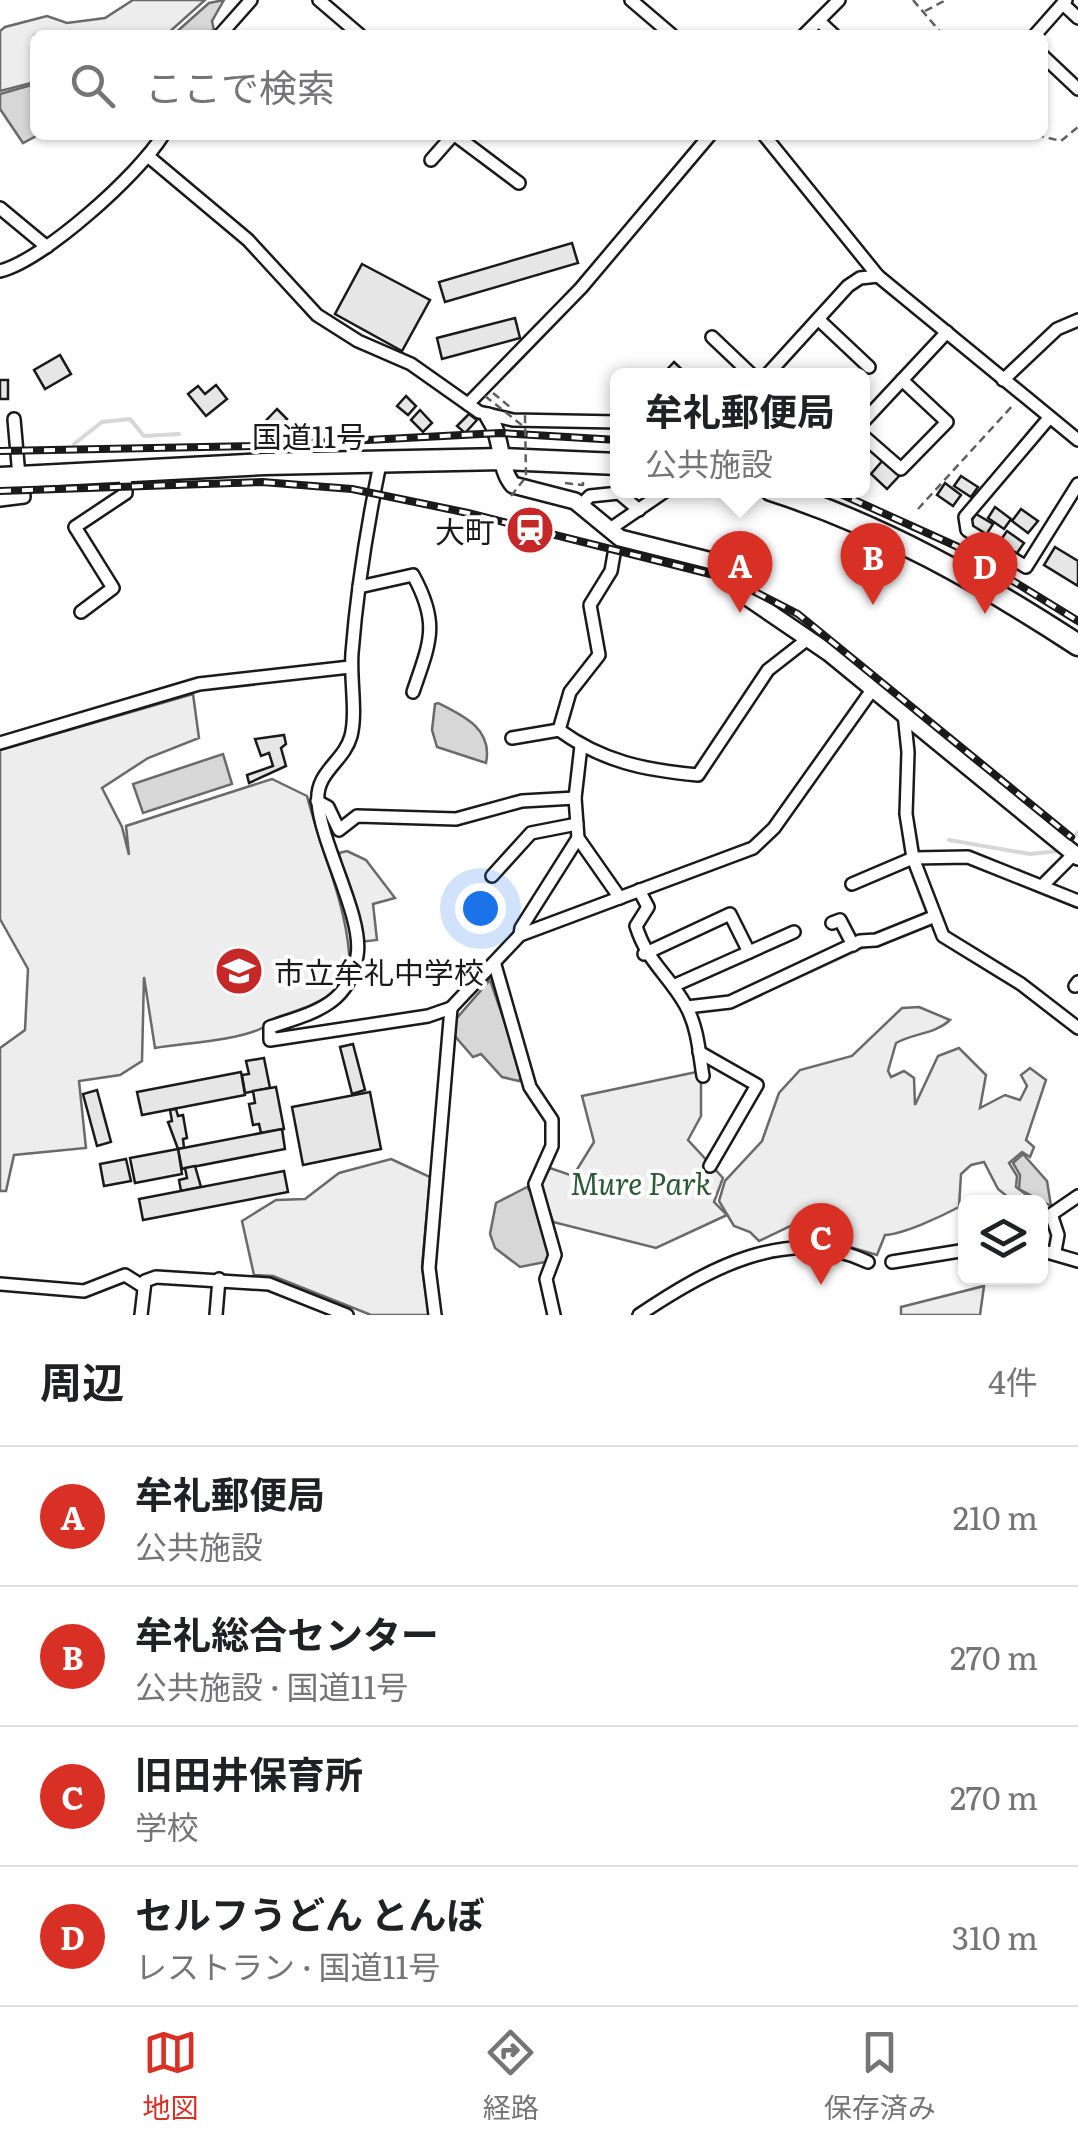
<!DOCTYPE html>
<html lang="ja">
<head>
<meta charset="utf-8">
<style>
  :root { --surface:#fff; --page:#f6f6f6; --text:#202124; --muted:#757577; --line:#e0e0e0; --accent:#d93025 }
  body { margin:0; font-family:Literata,"Noto Sans JP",serif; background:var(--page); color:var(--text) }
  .controls { position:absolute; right:30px; bottom:30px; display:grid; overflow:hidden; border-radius:15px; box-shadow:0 2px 8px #0004 }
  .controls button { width:90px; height:90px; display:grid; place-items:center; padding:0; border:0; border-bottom:2px solid var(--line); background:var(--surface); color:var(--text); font:50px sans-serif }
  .you { position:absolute; left:480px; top:908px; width:35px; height:35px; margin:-25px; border:8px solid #fff; border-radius:50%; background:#1a73e8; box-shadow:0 0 0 15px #1a73e833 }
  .badge { display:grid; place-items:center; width:65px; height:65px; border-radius:50%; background:var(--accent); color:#fff; font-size:32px; font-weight:700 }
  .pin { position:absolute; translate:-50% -82px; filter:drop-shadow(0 2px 5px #0008) }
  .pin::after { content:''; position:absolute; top:52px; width:35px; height:30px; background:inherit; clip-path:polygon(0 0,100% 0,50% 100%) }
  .popup { position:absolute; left:610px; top:368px; width:260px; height:130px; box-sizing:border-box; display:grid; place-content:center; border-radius:15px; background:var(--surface); filter:drop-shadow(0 2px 8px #0005); font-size:32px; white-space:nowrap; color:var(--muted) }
  .popup b { font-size:38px; color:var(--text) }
  .popup::after { content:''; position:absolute; left:50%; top:100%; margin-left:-20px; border:20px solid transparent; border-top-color:var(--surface) }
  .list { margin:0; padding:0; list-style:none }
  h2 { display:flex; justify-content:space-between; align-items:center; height:130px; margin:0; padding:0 40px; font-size:42px }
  h2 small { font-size:32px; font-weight:400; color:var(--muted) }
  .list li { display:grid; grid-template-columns:65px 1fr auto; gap:30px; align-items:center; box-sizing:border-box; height:140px; padding:0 40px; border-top:2px solid var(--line) }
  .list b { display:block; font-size:38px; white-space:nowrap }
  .list p { margin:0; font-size:32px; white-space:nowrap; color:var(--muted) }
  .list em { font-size:32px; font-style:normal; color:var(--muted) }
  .icon { flex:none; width:55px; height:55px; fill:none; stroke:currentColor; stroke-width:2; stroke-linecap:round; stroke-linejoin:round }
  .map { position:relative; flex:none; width:1078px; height:1315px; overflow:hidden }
  .search { position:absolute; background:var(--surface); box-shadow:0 2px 8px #0004; left:30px; right:30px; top:30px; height:110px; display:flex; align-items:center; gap:25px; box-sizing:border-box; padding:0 35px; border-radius:15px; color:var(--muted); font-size:38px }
  .sheet { height:690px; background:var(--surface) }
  nav { display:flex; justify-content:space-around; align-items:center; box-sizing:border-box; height:140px; border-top:2px solid var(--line); background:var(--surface); font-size:28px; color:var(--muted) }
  nav a { display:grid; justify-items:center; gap:5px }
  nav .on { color:var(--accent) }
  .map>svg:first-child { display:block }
</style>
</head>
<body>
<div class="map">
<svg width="1078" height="1315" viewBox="0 0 1078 1315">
  <rect width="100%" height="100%" fill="#fff"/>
  <g fill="#ededed" stroke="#6a6a6a" stroke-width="2.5">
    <polygon points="133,0 205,0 166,35 35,35 35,82 0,91 0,31 5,27 47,16 67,23 105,18"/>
    <path d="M193 694 199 738 148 758 102 788 122 827 129 855 126 826 272 779 307 796C320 848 345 900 349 953 352 995 312 1005 281 1016 274 1018 269 1024 262 1028 237 1041 184 1043 155 1048L144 977 142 1061 120 1075 79 1081 86 1148 14 1155 6 1191H0V1048L25 1030 28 969 0 919V750Z"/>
    <polygon points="347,851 366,860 395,898 373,904 377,940 360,942 339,853"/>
    <path d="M919 1007 950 1020C935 1034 914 1033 896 1043L888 1071 891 1077 904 1071 914 1078 915 1105 938 1056 959 1048 986 1075 980 1108 1005 1095 1020 1100 1027 1086 1021 1075 1030 1068 1046 1080 1026 1140 1034 1147 1030 1157 1022 1152 1009 1163 1017 1176 1016 1187 1036 1202H1014L998 1189 984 1162 971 1165 961 1174 959 1207C940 1217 904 1234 885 1235L877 1255 843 1245 830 1207 759 1241 750 1232 734 1226 719 1201 725 1181 762 1141 779 1093 800 1070 852 1056 902 1008Z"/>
    <polygon points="701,1071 701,1116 688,1140 723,1178 714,1202 727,1215 656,1248 553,1222 540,1183 550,1168 573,1176 594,1142 582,1096"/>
    <polygon points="391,1159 430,1177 422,1267 429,1315 371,1315 273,1276 254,1275 242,1221 276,1200 305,1199 339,1173"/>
    <polygon points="984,1286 980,1315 901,1315 901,1307"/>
  </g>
  <g fill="#d7d7d7" stroke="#6a6a6a" stroke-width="2.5">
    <polygon points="224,0 212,21 214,30 202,35 173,35 209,3"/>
    <polygon points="35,84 38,135 23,143 0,109 0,94"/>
    <path d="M438 703C464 716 493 729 486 763L437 747 432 730 435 704Z"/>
    <polygon points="223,754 232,784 143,813 133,784"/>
    <polygon points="490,980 523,1075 519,1081 502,1077 481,1054 473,1057 453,1034 456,1019"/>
    <polygon points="1023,1154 1047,1181 1051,1206 1019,1189 1020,1175 1013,1163"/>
    <polygon points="527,1187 536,1199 550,1261 520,1267 495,1248 490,1234 496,1203"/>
  </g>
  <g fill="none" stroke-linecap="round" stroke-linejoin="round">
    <g stroke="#d7d7d7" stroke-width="4">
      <polyline points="74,444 102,422 130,419 144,436 179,434"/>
      <polyline points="949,840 1030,854 1059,851"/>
      <polyline points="1070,842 1078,832"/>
      <polyline points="910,867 927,914"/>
      <polyline points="767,991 865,947"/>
    </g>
  </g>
  <g fill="#e6e6e6" stroke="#1a1a1a" stroke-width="2.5">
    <polygon points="572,243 578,263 445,302 439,282"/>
    <polygon points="362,264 430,300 402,351 335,314"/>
    <polygon points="515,318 520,338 442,359 437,338"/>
    <polygon points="60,355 71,374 45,389 34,370"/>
    <polygon points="674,362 689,376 661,376"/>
    <rect x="0" y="380" width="8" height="19"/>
    <polygon points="216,385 227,399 206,416 188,394 198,386 205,394"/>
    <polygon points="406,396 416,406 408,415 397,406"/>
    <polygon points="277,409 287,419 267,439 257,430"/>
    <polygon points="420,410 432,423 423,432 411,420"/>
    <polygon points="469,414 477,420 465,433 457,426"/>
    <polygon points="883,460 900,475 887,489 871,474"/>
    <polygon points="961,476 978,487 971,497 954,486"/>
    <polygon points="945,483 961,495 953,506 937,495"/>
    <polygon points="995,507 1011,519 1004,529 988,518"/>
    <polygon points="1021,509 1038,521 1028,533 1012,521"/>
    <polygon points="976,514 993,524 986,535 969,524"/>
    <polygon points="1007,531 1024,543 1015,556 998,544"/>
    <polygon points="1055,547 1078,561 1078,586 1044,565"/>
    <polygon points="284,735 286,744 281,748 286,766 249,783 247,775 273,766 269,753 261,756 255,739"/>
    <polygon points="353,1044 365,1090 352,1094 340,1047"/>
    <polygon points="264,1058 270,1088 245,1093 242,1075 249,1074 246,1061"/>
    <polygon points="241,1072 245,1095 142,1115 137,1092"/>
    <polygon points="276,1087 284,1129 261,1133 259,1124 253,1125 249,1104 255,1103 253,1091"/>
    <polygon points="97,1090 111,1142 97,1146 83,1094"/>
    <polygon points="370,1092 381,1149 303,1165 292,1107"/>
    <polygon points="176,1109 178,1116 183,1115 187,1138 183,1139 184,1148 178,1149 168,1122 172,1121 170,1110"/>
    <polygon points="282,1129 285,1149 182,1169 178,1149"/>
    <polygon points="178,1149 182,1174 135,1183 130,1158"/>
    <polygon points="126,1159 131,1181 104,1186 100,1164"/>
    <polygon points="195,1166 201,1187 181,1191 179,1180 187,1178 185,1168"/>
    <polygon points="284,1171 288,1192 143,1220 139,1199"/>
  </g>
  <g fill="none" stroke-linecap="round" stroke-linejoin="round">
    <g stroke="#1a1a1a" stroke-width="16">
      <g id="street">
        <polyline points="319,0 360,35"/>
        <polyline points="631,0 672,35"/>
        <polyline points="1063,4 1078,18"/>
        <polyline points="819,21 834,35"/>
        <polyline points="220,35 251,0"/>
        <polyline points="804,35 839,0"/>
        <polyline points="1035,35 1066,0"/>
        <polyline points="1043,56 1078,89"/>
        <polyline points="455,135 519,183"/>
        <polyline points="764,135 878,276"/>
        <polyline points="149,157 248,240 317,315 358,341 411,364 479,412 513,420 618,422"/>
        <polyline points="431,160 453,135"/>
        <polyline points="0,208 47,247"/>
        <path d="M0 271C44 260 139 174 163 135"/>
        <polyline points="818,319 869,367"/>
        <polyline points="712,337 753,376"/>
        <polyline points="766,376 848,286 860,278 878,276 1078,440"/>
        <polyline points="1003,380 1057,329 1078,320"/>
        <polyline points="468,404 581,288 710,135"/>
        <polyline points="1049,418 965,517 967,530 1026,567 1078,484"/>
        <polyline points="14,419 19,476"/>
        <polyline points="862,423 947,332"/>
        <polyline points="862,435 901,469 947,422 902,380"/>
        <path d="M380 464C367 527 357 589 352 653 350 679 357 712 351 736 344 762 315 772 318 802 321 845 364 918 357 956 349 1006 312 1013 270 1027V1040L428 1016 451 1008 520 935 753 848 774 828 872 690"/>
        <polyline points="0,500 24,497 22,476"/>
        <polyline points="581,505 590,496 619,493 639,510"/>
        <polyline points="610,529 667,490"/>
        <path d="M359 587 413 575C440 624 430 642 413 692"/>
        <polyline points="81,612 113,588 75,527 126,493 125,470"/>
        <polyline points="904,714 908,752 906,814 913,858 943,936 1021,984 1078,1028"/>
        <polyline points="559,730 570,692 599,655 590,605 611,571 614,554"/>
        <path d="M512 738 559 730C603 762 645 770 698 775L768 670 809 638"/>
        <polyline points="0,743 199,684 350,667"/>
        <polyline points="581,746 575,798 578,838 620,898"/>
        <polyline points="317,801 328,807 339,830 357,816 456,819 522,801 575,798"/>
        <polyline points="492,876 531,833 577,824"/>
        <polyline points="852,884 913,858 968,857 1078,901"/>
        <polyline points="1043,885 1074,854"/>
        <path d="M639 890 648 907 636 926C647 962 669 975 686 1006 698 1028 699 1052 703 1076"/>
        <polyline points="832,923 840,920 853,945"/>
        <polyline points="520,935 521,928 578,838"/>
        <polyline points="644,954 730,914 749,952"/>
        <polyline points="495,965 530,1087 552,1120 552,1146 535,1184 555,1255 546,1279 554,1315"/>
        <polyline points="673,986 794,932"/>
        <polyline points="1075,986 1078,982"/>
        <polyline points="687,1007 730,1002 860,941 876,940 933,917"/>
        <polyline points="699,1052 757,1085 710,1166"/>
        <polyline points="1052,1217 1058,1235 1055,1251"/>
        <polyline points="1043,1220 1078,1196"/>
        <polyline points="1040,1250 1078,1261"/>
        <polyline points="892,1262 966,1250"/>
        <polyline points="0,1284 84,1291 125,1275 144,1287"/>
        <polyline points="141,1315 145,1281 156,1277 269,1284 347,1315"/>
        <polyline points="216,1315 219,1279"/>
        <polyline points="435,1315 429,1268 451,1008"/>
        <path d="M639 1315C707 1269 787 1224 868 1262"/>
      </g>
    </g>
    <g stroke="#1a1a1a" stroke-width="20">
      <path id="secondary" d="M488 416C504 439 498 468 513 485L575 501 620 538 720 563 741 593 829 653 1078 857"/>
    </g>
    <g stroke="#1a1a1a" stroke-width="25">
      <g id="highway">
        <polyline points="0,478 264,464 503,459 618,464"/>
        <path d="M771 490C883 526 980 581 1078 645"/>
      </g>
    </g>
    <g stroke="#5f5f5f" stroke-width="2.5" stroke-dasharray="8 5" stroke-linecap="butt">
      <polyline points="913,0 943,35"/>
      <polyline points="925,11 946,0"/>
      <polyline points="1036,135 1061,141 1078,127"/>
      <polyline points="493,393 510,407"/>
      <polyline points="565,483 583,485 583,481"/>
      <polyline points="918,509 1014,404"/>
    </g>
    <use href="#street" stroke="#fff" stroke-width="11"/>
    <use href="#secondary" stroke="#fff" stroke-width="15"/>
    <use href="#highway" stroke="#fff" stroke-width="20"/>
    <g stroke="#1a1a1a" stroke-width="8">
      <g id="rail">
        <polyline points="0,451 254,446 500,433 618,440"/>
        <polyline points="832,490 956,546 1078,621"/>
        <polyline points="0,491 262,482 352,489 468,513 730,579 798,614 1071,837"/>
      </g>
    </g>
    <use href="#rail" stroke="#fff" stroke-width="4" stroke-dasharray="11" stroke-linecap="butt"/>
    <g stroke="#5f5f5f" stroke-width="2.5" stroke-dasharray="8 5" stroke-linecap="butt">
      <polyline points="485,396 523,426"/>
      <polyline points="511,496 526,477 525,415"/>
    </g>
  </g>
  <defs>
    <g id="station-disc" transform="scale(2.5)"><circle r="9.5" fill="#c62828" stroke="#fff"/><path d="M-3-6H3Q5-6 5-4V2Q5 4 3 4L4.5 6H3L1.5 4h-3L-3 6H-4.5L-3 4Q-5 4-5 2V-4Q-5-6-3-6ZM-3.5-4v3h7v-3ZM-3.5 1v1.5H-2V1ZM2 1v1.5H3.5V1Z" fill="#fff"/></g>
    <g id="school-disc" transform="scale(2.5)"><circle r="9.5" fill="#c62828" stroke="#fff"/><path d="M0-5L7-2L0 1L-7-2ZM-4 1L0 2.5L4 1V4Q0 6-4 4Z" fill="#fff"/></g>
  </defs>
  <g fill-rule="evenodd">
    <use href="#station-disc" x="530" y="530"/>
    <use href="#school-disc" x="239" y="971"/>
  </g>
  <g text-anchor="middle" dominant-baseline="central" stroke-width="8" stroke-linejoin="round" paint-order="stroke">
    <g font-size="30" fill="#1a1a1a" stroke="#fff">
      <text x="309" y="435">国道11号</text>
    </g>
    <g font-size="30" fill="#1a1a1a" stroke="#fff" text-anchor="end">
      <text x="495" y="530">大町</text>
      <text x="274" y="971" text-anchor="start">市立牟礼中学校</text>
    </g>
    <g font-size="30" font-style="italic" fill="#2b5a34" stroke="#fff">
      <text x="641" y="1182">Mure Park</text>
    </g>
  </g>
</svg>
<div class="controls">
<button><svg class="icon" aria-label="layers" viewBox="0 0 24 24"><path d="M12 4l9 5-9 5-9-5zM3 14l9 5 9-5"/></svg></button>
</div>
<div class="you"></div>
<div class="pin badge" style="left:740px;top:613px">A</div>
<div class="popup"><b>牟礼郵便局</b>公共施設</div>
<div class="pin badge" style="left:873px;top:605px">B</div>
<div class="pin badge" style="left:821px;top:1285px">C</div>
<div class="pin badge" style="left:985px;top:614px">D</div>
<div class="search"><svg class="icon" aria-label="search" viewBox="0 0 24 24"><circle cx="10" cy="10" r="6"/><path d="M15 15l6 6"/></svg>ここで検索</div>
</div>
<section class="sheet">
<h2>周辺<small>4件</small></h2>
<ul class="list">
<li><span class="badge">A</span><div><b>牟礼郵便局</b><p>公共施設</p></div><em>210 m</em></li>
<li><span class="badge">B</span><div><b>牟礼総合センター</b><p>公共施設 · 国道11号</p></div><em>270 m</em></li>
<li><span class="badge">C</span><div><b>旧田井保育所</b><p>学校</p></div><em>270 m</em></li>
<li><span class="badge">D</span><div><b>セルフうどん とんぼ</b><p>レストラン · 国道11号</p></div><em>310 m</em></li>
</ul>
</section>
<nav>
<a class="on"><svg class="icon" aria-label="map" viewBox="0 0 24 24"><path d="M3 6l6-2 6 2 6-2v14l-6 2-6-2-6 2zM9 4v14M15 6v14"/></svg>地図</a>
<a><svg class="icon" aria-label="directions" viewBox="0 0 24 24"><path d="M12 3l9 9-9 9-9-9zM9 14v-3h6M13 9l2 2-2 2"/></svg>経路</a>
<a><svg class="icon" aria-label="saved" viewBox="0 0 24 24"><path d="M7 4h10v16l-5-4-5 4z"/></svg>保存済み</a>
</nav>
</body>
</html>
